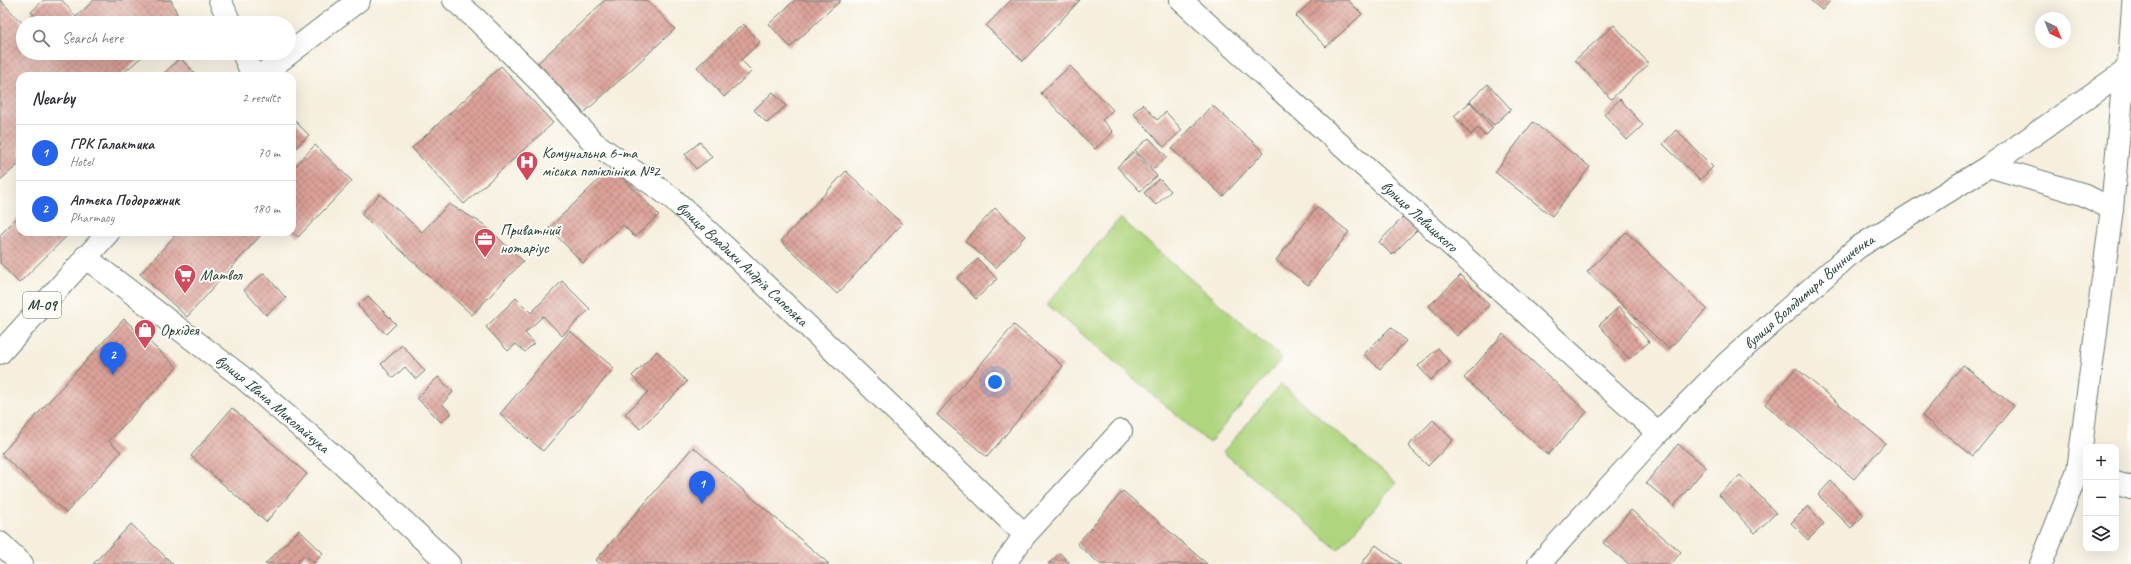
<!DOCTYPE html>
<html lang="en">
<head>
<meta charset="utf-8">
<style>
  :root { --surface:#fff; --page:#f2f2f3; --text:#2b2b33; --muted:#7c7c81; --line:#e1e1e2; --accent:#2563eb }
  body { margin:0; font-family:Caveat,sans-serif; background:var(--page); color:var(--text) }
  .controls { position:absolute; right:12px; bottom:12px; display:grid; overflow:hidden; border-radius:8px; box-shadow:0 4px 16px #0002 }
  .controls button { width:36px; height:36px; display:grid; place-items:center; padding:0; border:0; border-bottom:1px solid var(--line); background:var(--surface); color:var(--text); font:20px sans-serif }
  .compass { position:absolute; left:2035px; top:12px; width:36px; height:36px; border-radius:50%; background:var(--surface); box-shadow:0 4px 16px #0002; rotate:137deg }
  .you { position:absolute; left:995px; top:382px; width:14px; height:14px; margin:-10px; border:3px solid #fff; border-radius:50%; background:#1a73e8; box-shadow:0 0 0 6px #1a73e833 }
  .badge { display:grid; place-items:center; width:26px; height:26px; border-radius:50%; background:var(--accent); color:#fff; font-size:13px; font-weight:700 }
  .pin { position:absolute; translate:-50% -33px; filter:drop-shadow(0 1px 2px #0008) }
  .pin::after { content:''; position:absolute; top:21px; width:14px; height:12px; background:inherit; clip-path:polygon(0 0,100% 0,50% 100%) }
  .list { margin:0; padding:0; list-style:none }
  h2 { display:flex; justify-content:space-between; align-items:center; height:52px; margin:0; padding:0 16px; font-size:17px }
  h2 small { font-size:13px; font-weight:400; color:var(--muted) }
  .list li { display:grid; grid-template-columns:26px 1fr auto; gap:12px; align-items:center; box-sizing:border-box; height:56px; padding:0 16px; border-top:1px solid var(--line) }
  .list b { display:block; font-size:15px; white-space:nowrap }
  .list p { margin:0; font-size:13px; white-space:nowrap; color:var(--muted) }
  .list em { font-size:13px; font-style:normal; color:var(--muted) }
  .icon { flex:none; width:22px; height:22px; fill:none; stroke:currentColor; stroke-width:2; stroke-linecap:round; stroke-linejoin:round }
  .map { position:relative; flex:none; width:2131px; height:564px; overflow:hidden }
  .search { position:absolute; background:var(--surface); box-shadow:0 4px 16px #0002; left:16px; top:16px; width:280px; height:44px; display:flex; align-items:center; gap:10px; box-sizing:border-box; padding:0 14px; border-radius:22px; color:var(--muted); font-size:15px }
  .panel { position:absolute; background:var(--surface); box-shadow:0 4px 16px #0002; left:16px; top:72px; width:280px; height:164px; border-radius:12px }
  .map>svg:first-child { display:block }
</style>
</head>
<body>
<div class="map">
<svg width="2131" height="564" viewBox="0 0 2131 564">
  <defs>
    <pattern id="building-cross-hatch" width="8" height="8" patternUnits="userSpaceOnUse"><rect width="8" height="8" fill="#dca299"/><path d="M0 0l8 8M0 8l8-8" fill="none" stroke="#b2857e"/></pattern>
  </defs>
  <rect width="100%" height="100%" fill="#fdfcf7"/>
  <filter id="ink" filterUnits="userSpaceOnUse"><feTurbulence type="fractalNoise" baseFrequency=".025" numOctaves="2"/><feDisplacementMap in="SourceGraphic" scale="8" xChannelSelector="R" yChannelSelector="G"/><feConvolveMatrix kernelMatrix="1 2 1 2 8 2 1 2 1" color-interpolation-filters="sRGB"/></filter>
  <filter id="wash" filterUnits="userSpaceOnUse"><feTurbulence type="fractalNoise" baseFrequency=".012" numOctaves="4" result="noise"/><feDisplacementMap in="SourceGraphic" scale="16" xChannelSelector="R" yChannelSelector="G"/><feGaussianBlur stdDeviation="0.9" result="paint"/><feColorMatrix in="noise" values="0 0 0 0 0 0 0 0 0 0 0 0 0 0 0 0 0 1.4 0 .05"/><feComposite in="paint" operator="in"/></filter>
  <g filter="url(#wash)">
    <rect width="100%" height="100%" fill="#f6efde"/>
    <g fill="#b0d57f" stroke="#68895a">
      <polygon points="1120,218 1282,358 1209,443 1047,304"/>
      <polygon points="1281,384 1396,483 1338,550 1223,452"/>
    </g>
    <g id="blocks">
      <g fill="url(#building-cross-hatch)">
        <polygon points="0,0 23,24 23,53 146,53 120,76 20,76 20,163 0,180"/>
        <polygon points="44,0 62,0 76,17 94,0 171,0 181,23 41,23 31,12"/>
        <polygon points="605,0 647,0 675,29 584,113 538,63"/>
        <polygon points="795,0 841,0 790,47 769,24"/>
        <polygon points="1011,0 1080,0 1023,61 986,26"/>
        <polygon points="1313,0 1348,0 1362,14 1326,47 1296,16"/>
        <polygon points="1810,0 1831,0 1822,10"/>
        <polygon points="743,24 760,42 741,60 752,71 724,97 697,67"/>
        <polygon points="1614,25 1649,64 1611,99 1575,60"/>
        <polygon points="180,58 198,76 161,76"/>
        <polygon points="501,66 553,123 464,204 412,148"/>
        <polygon points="1070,66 1113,110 1102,120 1113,132 1095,149 1041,93"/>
        <polygon points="1488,84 1511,109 1494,125 1470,101"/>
        <polygon points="773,92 786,106 767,123 754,110"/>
        <polygon points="1620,99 1643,125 1627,140 1604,114"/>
        <polygon points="1470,102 1493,128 1485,136 1478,128 1471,135 1454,116"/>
        <polygon points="1143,104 1157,120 1166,112 1182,130 1164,147 1133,113"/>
        <polygon points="1212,105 1264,152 1223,196 1172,149"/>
        <polygon points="295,121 309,135 292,152 292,125"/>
        <polygon points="1533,122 1590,167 1552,216 1495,172"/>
        <polygon points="1676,130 1713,167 1700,180 1663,144"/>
        <polygon points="1149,138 1167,157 1153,169 1135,150"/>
        <polygon points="700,142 712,157 696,169 685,154"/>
        <polygon points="315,145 352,181 298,237 292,232 292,169"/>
        <polygon points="1134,152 1157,176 1140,191 1117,167"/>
        <polygon points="612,167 659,215 635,237 623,225 583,263 549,228"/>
        <polygon points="846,171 902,224 837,294 781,241"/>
        <polygon points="1159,179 1171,191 1156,205 1144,193"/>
        <polygon points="380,194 422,232 449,204 483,224 523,261 472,315 361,214"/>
        <polygon points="1317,207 1349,232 1308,285 1276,260"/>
        <polygon points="995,208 1025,236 996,268 965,241"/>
        <polygon points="20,215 20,232 71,232 19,283 0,263 0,235"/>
        <polygon points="1405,215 1419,228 1392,255 1379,242"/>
        <polygon points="178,232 256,232 260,236 187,317 140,274"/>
        <polygon points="1626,232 1707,309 1669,349 1587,272"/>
        <polygon points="978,259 997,279 976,299 957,278"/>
        <polygon points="264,273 286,298 266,315 244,290"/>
        <polygon points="1461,275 1489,305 1457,336 1429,306"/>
        <polygon points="562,281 590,309 562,336 543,316 525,333 534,343 525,352 516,344 508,351 486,327 516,298 531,313"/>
        <polygon points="368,296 396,324 386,334 358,306"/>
        <polygon points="1619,307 1649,342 1629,359 1599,325"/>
        <polygon points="124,319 177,367 109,441 121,452 66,513 1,454"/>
        <polygon points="1014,325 1063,366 987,457 937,415"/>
        <polygon points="1391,327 1406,341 1380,369 1364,354"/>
        <polygon points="570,331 614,368 543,451 500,414"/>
        <polygon points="1503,334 1587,412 1548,455 1464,378"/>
        <polygon points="402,345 425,371 416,379 405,367 393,378 381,364"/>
        <polygon points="1438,348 1450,362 1431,380 1418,366"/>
        <polygon points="657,351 687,382 640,429 625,414 648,392 632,376"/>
        <polygon points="1963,365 2014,406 1973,456 1922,416"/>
        <polygon points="1796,368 1885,443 1854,479 1765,404"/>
        <polygon points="438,377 453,392 442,404 451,413 441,422 417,398"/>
        <polygon points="232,408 307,474 266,522 191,456"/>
        <polygon points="1433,420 1453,440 1428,466 1408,446"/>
        <polygon points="1678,444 1706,467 1674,506 1646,483"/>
        <polygon points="693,447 829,564 600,564 596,560"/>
        <polygon points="1740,475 1776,513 1755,533 1719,495"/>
        <polygon points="1831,481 1864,515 1851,528 1818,495"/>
        <polygon points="1123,491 1207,564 1100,564 1077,544"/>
        <polygon points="1808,506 1824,524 1808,540 1791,523"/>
        <polygon points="1631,510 1681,552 1671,564 1629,564 1603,543"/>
        <polygon points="131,524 173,564 93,564"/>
        <polygon points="299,530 323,553 314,563 305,555 296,564 265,564"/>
        <polygon points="1376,545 1401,564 1361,564"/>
        <polygon points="1060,553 1070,564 1048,564"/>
      </g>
    </g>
  </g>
  <g filter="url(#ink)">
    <use href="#blocks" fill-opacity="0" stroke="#6a7b70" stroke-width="1"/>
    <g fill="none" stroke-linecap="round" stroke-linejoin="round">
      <g stroke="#6a7b70" stroke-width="15">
        <polyline id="lane" points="2124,68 2129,0"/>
      </g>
      <g stroke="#6a7b70" stroke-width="24">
        <g id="street">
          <polyline points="220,0 230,23"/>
          <path id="s1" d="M454 0 476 19 537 79 593 142 672 198 737 258 1025 535"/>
          <path id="s2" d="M1181 0 1658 433"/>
          <polyline points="243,53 253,76"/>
          <polyline points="1989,166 2082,194 2112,209"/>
          <path id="s3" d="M85 257 242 377 342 463 449 564"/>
          <polyline points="2116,483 2131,488"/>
          <polyline points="1004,564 1025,535 1121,431"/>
          <path id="s4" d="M1539 564 1658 433 1728 362 1857 248 1989 166 2124 72 2131 61"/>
          <polyline points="2041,564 2078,470 2112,209 2124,72"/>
        </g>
      </g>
      <g stroke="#6a7b70" stroke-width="24">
        <polyline id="secondary" points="0,543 22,564"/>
      </g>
      <g stroke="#6a7b70" stroke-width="24">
        <g id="primary">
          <polyline points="260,76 359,0"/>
          <polyline points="0,353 109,232"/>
        </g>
      </g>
      <use href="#lane" stroke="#fff" stroke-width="13"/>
      <use href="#street" stroke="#fff" stroke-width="22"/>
      <use href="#secondary" stroke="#fff" stroke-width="22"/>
      <use href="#primary" stroke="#fff" stroke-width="22"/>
    </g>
  </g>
  <defs>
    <g id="hospital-pin" transform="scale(1.15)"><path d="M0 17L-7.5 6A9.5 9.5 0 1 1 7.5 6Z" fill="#d1495b" stroke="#fdfcf7"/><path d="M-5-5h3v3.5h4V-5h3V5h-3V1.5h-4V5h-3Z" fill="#fff"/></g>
    <g id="office-pin" transform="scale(1.15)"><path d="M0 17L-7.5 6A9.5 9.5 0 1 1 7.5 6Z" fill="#d1495b" stroke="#fdfcf7"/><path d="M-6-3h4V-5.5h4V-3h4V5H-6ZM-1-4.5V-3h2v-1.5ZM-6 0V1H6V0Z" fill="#fff"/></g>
    <g id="supermarket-pin" transform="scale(1.15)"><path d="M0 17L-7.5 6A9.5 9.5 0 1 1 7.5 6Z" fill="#d1495b" stroke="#fdfcf7"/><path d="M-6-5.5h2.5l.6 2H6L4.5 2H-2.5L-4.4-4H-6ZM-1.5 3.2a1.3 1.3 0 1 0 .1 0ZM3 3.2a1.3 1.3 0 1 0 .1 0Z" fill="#fff"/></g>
    <g id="shop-pin" transform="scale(1.15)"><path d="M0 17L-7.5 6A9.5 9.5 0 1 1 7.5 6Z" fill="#d1495b" stroke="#fdfcf7"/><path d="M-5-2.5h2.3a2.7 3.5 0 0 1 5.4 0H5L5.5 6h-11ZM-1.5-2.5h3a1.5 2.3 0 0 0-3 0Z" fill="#fff"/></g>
  </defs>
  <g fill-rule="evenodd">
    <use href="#hospital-pin" x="527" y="162"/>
    <use href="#office-pin" x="485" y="239"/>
    <use href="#supermarket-pin" x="185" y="275"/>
    <use href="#shop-pin" x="145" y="330"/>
  </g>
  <g text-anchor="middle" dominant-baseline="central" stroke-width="4" stroke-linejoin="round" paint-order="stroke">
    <rect fill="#fdfcf7" stroke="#62766e" stroke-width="1" x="23" y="292" width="38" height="26" rx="3"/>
    <g font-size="15" font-weight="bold" fill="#1f3d34">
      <text x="42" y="305">М-09</text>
    </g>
    <g font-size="16" fill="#1f3d34" stroke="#fdfcf7" text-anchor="start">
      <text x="542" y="153">Комунальна 6-та<tspan x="542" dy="18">міська поліклініка №2</tspan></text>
      <text x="500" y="230">Приватний<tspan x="500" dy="18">нотаріус</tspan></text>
      <text x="200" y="275">Матвол</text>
      <text x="160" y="330">Орхідея</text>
    </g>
    <g font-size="16" fill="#1f3d34" stroke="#fdfcf7">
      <text stroke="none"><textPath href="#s2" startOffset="322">вулиця Левицького</textPath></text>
      <text stroke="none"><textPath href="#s1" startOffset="392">вулиця Владики Андрія Сапеляка</textPath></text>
      <text stroke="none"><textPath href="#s4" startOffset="384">вулиця Володимира Винниченка</textPath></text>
      <text stroke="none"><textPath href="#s3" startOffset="238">вулиця Івана Миколайчука</textPath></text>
    </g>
  </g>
</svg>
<div class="controls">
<button>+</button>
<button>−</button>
<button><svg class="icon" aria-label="layers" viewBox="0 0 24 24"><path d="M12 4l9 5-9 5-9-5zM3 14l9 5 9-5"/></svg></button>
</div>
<svg class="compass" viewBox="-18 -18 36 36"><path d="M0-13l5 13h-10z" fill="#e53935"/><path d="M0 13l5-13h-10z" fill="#7c7c81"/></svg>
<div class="you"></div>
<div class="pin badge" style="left:702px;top:504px">1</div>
<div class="pin badge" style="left:113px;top:375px">2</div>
<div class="search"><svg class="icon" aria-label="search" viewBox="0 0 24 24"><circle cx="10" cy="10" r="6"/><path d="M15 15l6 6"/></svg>Search here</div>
<section class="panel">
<h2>Nearby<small>2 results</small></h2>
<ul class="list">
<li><span class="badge">1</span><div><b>ГРК Галактика</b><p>Hotel</p></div><em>70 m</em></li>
<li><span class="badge">2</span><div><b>Аптека Подорожник</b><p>Pharmacy</p></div><em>180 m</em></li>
</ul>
</section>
</div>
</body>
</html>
